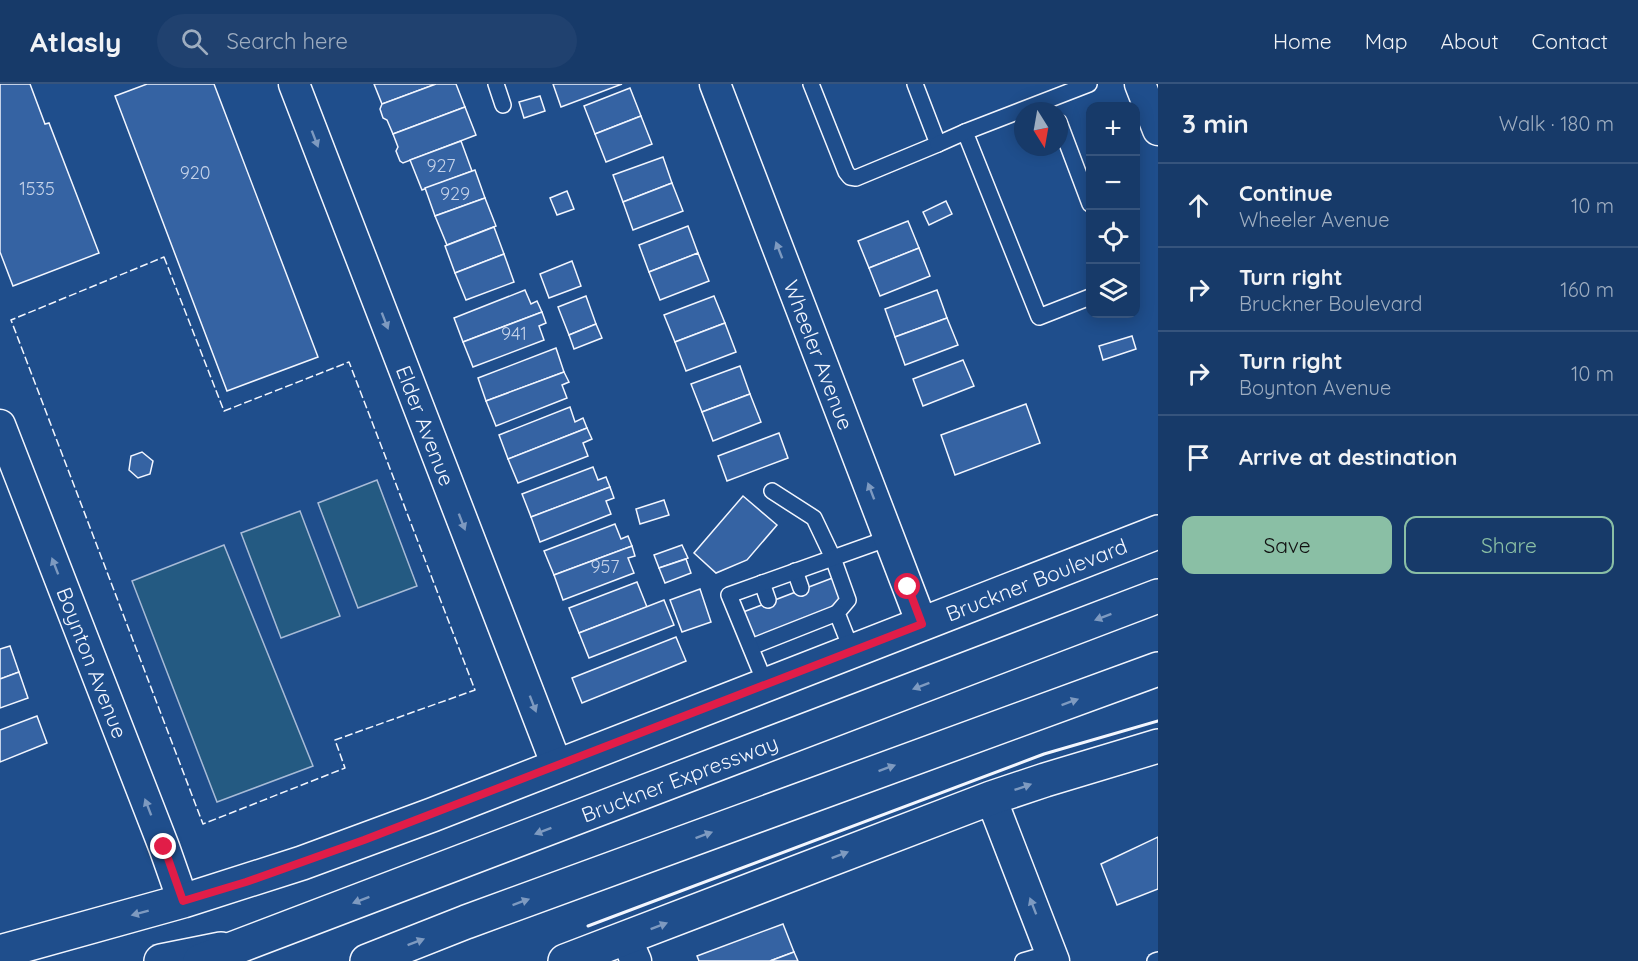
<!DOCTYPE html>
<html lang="en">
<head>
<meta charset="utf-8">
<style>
  :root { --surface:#173a69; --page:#20416f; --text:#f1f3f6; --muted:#9eadc0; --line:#36547d; --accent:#8abfa5 }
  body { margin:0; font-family:Quicksand,sans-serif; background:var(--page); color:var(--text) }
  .controls { position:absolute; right:18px; top:18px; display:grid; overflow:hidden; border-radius:12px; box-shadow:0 3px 15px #0003 }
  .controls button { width:54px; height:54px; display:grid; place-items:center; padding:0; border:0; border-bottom:2px solid var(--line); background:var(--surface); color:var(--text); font:30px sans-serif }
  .compass { position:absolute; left:1014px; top:18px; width:54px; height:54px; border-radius:50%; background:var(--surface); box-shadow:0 3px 15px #0003; rotate:169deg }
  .stop { position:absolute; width:18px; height:18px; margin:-14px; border:4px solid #e11d48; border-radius:50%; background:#fff }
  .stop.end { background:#e11d48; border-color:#fff; box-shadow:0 2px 6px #0008 }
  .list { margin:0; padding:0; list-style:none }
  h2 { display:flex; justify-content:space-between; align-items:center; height:78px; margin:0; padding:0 24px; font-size:26px }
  h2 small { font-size:20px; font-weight:400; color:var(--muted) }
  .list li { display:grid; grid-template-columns:39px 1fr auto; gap:18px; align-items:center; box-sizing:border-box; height:84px; padding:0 24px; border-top:2px solid var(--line) }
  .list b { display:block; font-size:22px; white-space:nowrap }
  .list p { margin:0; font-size:20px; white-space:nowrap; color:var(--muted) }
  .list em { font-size:20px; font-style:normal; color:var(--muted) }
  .actions { display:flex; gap:12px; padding:18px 24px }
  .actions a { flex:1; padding:14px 0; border:2px solid var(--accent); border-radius:12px; text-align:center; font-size:21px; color:var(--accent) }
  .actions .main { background:var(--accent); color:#111 }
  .icon { flex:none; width:33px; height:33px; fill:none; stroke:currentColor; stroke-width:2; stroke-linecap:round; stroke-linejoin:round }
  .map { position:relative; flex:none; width:1158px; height:877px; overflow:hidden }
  header { display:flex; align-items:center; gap:36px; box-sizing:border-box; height:84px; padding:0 30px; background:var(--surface); border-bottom:2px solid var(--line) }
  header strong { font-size:28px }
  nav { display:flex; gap:33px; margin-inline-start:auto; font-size:21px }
  .search { width:420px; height:54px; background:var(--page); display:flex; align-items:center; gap:15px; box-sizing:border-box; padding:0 21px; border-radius:33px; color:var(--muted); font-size:22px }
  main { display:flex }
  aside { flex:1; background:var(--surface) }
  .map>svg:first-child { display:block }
</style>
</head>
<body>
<header>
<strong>Atlasly</strong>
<div class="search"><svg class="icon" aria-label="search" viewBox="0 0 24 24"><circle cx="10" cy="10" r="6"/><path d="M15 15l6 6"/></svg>Search here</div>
<nav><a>Home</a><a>Map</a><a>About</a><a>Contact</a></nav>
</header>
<main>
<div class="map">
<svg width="1158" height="877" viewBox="0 0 1158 877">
  <rect width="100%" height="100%" fill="#1f4e8c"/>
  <g fill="#245a82" stroke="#a8bbd7" stroke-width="1.5">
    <polygon points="377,396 417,502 358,524 318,419"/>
    <polygon points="300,427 340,532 281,554 241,449"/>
    <polygon points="224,461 313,682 217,718 132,497"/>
  </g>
  <g fill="#3563a3" stroke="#f2f6ff" stroke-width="1.5">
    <polygon points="0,0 30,0 45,40 49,39 99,169 13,202 0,168"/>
    <polygon points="147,0 214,0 318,273 227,307 115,12"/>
    <polygon points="374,0 436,0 382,20"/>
    <polygon points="436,0 456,0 465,23 393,50 387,36 383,34 380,25 382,20"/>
    <polygon points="553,0 622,0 561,23"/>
    <polygon points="630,4 641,32 595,50 584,22"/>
    <polygon points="540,12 545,27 524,34 519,18"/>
    <polygon points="465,23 476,51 403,79 400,77 396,67 398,63 393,50"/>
    <polygon points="641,32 652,60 606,78 595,50"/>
    <polygon points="461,57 472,87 422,106 410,76"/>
    <polygon points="663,73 672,99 623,118 613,91"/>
    <polygon points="475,86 485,114 435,132 425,104"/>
    <polygon points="672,99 683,127 633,146 623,118"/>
    <polygon points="567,107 574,125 557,131 550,114"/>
    <polygon points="485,114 496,142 447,161 435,132"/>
    <polygon points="946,117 952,130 929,141 923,128"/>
    <polygon points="908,137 919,164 869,184 858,157"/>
    <polygon points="688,142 698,169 649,188 639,161"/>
    <polygon points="494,143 504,170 455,189 445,162"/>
    <polygon points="919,164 930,192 880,212 869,184"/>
    <polygon points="698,169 709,197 660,216 649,188"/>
    <polygon points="504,170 514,198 466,216 455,189"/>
    <polygon points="572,177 581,202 549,214 540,190"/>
    <polygon points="525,206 531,220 537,217 542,228 463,258 454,234"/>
    <polygon points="937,206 947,234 895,253 885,225"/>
    <polygon points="586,212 596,240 569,251 558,223"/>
    <polygon points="714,212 725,239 675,258 664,231"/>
    <polygon points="542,228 546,239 539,242 544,256 473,283 463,258"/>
    <polygon points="947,234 958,261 905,281 895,253"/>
    <polygon points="725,239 736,268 686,287 675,258"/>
    <polygon points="596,240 602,254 574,265 569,251"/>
    <polygon points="1132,252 1136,265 1103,276 1099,262"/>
    <polygon points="556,264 564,288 486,317 478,294"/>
    <polygon points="963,276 974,302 923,322 913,295"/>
    <polygon points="740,282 750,310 702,328 691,300"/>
    <polygon points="564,288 569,298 562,301 567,314 496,342 486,317"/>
    <polygon points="750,310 761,338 713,357 702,328"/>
    <polygon points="1026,320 1040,359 955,391 941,351"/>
    <polygon points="570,323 575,338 583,334 587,344 508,375 499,351"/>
    <polygon points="587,344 592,355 583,359 588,372 518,399 508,375"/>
    <polygon points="779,349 788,374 727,397 718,372"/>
    <polygon points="142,368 153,377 150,390 138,394 129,386 131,372"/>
    <polygon points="593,383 598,396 606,393 610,403 531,433 522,410"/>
    <polygon points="610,403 614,414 606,417 611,430 540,458 531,433"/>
    <polygon points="743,412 777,441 747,476 716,489 694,469"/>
    <polygon points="664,416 669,431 640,440 636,425"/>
    <polygon points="615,440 621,455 628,452 632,462 554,491 544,467"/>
    <polygon points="682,461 688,474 659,484 654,471"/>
    <polygon points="632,462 635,472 628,474 634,489 563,516 554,491"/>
    <polygon points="686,475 691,489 665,499 659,484"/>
    <polygon points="835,493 846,523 749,559 738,530"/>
    <polygon points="637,498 647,523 579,549 569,524"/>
    <polygon points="700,505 711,538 682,548 670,516"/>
    <polygon points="664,516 674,541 589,574 579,549"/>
    <polygon points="676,553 686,577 582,619 572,594"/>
    <polygon points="10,562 19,588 0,595 0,565"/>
    <polygon points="19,588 28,614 0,624 0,595"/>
    <polygon points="37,632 47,659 0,678 0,646"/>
    <polygon points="1158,753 1158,805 1117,821 1101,780"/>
    <polygon points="783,840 794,868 770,877 699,877 697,872"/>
    <polygon points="794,868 798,877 770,877"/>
  </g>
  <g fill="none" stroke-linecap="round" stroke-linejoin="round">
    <g stroke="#f2f6ff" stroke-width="18">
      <g id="service">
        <polyline points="496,0 503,21"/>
        <polyline points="811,0 846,88 850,93 856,94 938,60 915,0"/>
        <polyline points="1089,0 965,48 1039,233 1090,213"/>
        <polyline points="1059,38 1090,120"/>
        <polyline points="938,60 965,48"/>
        <polyline points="772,407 814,434 833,474 848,516 837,529 852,567"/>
        <polyline points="795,487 801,504"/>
        <polyline points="762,499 768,516"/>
        <polyline points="751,563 837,529"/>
        <polyline points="766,601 729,511 889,454"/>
        <polyline points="1023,877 1051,869"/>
        <polyline points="1155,877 1158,876"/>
      </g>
    </g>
    <g stroke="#f2f6ff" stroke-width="33">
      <g id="minor">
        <path id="s1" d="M294 0 557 682"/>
        <path id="s2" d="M715 0 922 540"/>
        <polyline points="1140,0 1158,46"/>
        <path id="s3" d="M0 341 164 763 183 817"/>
        <polyline points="991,714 1054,877"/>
        <polyline points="626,854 636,877"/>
      </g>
    </g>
    <g stroke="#f2f6ff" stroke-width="36">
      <g id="secondary">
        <path id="s4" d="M0 868 183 817 302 779 432 731 1158 448"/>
        <polyline points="565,877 991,714 1045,696 1158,662"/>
      </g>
    </g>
    <g stroke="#f2f6ff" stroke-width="36">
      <g id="motorway">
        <polyline points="161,877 221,865"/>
        <path id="s5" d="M200 877 1158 512"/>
        <polyline points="367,877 466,838 1158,585"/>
      </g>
    </g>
    <use href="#service" stroke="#1f4e8c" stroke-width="15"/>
    <use href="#minor" stroke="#1f4e8c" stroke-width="30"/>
    <use href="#secondary" stroke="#1f4e8c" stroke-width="33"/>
    <use href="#motorway" stroke="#1f4e8c" stroke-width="33"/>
    <polygon stroke="#f2f6ff" stroke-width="1.5" stroke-dasharray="8 3" stroke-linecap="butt" points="164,173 224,327 349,278 475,606 335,656 345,684 203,740 11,236"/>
    <polyline stroke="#f2f6ff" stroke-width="3" points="588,842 1044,670 1158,637"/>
  </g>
  <defs><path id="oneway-solid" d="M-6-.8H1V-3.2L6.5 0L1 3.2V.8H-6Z" transform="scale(1.5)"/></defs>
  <g fill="#7e9ac0">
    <use href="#oneway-solid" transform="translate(315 55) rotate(69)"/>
    <use href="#oneway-solid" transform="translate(779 166) rotate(-111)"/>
    <use href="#oneway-solid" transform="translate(385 237) rotate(69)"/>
    <use href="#oneway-solid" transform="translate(871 407) rotate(-111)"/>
    <use href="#oneway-solid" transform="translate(462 438) rotate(69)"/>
    <use href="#oneway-solid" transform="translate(55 482) rotate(-111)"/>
    <use href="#oneway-solid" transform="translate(1103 533) rotate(159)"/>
    <use href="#oneway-solid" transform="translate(921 602) rotate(159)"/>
    <use href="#oneway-solid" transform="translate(1070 618) rotate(-20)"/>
    <use href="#oneway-solid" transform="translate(533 620) rotate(69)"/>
    <use href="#oneway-solid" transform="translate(887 684) rotate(-20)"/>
    <use href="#oneway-solid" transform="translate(1023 703) rotate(-19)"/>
    <use href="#oneway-solid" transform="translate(148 723) rotate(-111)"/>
    <use href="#oneway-solid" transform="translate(543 747) rotate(159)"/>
    <use href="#oneway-solid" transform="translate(704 751) rotate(-20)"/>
    <use href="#oneway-solid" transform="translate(840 771) rotate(-21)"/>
    <use href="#oneway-solid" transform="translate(361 816) rotate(159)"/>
    <use href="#oneway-solid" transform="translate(521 818) rotate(-20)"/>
    <use href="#oneway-solid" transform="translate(1033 822) rotate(-111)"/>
    <use href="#oneway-solid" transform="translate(140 829) rotate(165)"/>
    <use href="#oneway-solid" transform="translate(659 842) rotate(-21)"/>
    <use href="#oneway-solid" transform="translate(416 858) rotate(-21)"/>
  </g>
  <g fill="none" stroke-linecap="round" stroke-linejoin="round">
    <polyline stroke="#e11d48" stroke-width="8" points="164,763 183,817 246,798 364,756 922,540 908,503"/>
  </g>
  <g text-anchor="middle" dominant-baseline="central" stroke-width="4.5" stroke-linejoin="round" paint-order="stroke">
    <g font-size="18" fill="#c3d1e8">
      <text x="441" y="81">927</text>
      <text x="195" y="88">920</text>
      <text x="37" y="104">1535</text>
      <text x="455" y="109">929</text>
      <text x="514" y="249">941</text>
      <text x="605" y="482">957</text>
    </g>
    <g font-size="21" fill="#f2f6ff" stroke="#1f4e8c">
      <text stroke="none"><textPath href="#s2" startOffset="290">Wheeler Avenue</textPath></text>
      <text stroke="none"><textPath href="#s1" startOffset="366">Elder Avenue</textPath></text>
      <text stroke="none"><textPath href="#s4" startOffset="1102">Bruckner Boulevard</textPath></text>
      <text stroke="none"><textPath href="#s3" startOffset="255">Boynton Avenue</textPath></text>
      <text stroke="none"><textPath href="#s5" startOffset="513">Bruckner Expressway</textPath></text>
    </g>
  </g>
</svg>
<div class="controls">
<button>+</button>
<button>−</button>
<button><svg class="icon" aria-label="locate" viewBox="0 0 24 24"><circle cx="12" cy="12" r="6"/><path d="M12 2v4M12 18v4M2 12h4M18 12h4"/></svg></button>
<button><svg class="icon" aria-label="layers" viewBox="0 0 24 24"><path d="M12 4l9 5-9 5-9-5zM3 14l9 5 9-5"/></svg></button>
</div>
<svg class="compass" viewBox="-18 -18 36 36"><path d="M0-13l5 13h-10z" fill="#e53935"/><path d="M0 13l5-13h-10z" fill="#9eadc0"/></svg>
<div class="stop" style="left:908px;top:503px"></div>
<div class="stop end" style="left:164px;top:763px"></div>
</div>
<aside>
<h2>3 min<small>Walk · 180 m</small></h2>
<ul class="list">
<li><svg class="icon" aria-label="ahead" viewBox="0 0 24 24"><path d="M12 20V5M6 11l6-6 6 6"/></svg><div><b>Continue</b><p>Wheeler Avenue</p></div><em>10 m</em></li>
<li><svg class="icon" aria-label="right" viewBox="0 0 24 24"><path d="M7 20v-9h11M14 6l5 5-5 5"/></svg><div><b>Turn right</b><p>Bruckner Boulevard</p></div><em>160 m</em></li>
<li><svg class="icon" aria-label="right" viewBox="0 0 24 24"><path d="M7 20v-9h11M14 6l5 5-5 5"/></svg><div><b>Turn right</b><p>Boynton Avenue</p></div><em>10 m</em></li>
<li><svg class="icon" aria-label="arrive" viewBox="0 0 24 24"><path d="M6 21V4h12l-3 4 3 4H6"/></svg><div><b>Arrive at destination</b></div></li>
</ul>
<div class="actions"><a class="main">Save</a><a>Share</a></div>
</aside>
</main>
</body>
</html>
